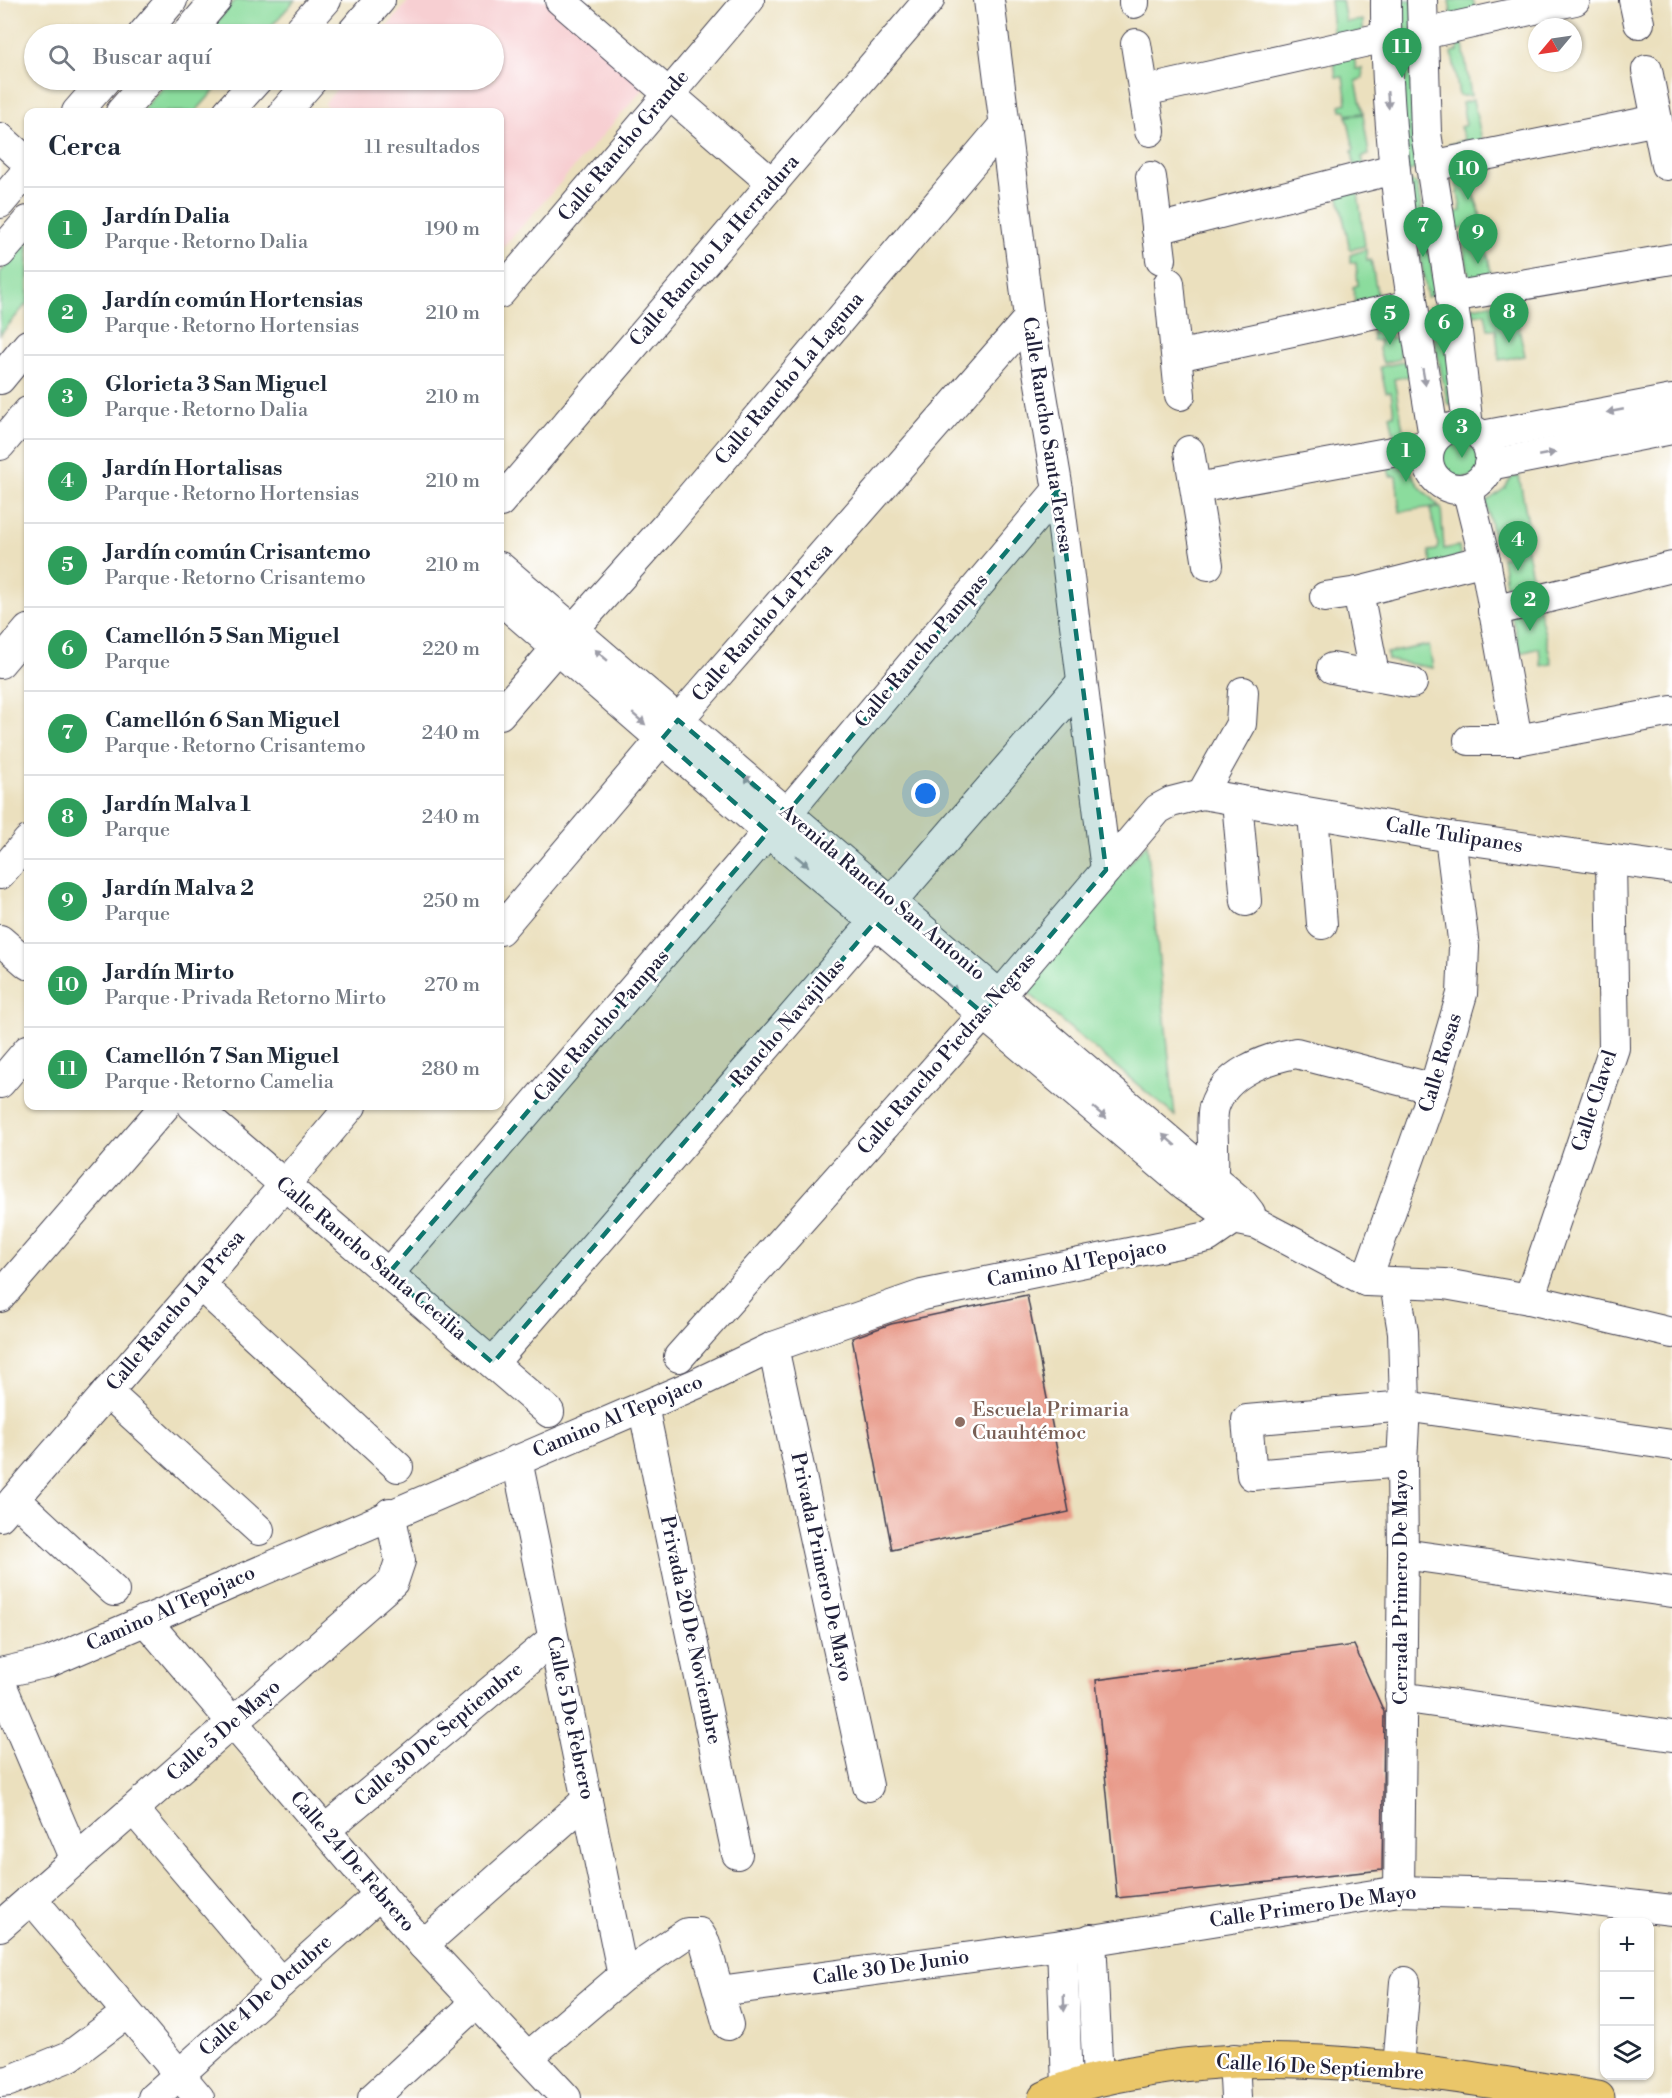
<!DOCTYPE html>
<html lang="es">
<head>
<meta charset="utf-8">
<style>
  :root { --surface:#fff; --page:#f2f2f3; --text:#1f2937; --muted:#747a83; --line:#e0e1e3; --accent:#b45309 }
  body { margin:0; font-family:"Libre Bodoni",serif; background:var(--page); color:var(--text) }
  .controls { position:absolute; right:18px; bottom:18px; display:grid; overflow:hidden; border-radius:12px; box-shadow:0 2px 4px #0004 }
  .controls button { width:54px; height:54px; display:grid; place-items:center; padding:0; border:0; border-bottom:2px solid var(--line); background:var(--surface); color:var(--text); font:30px sans-serif }
  .compass { position:absolute; left:1528px; top:18px; width:54px; height:54px; border-radius:50%; background:var(--surface); box-shadow:0 2px 4px #0004; rotate:241deg }
  .you { position:absolute; left:926px; top:794px; width:21px; height:21px; margin:-15px; border:4px solid #fff; border-radius:50%; background:#1a73e8; box-shadow:0 0 0 9px #1a73e833 }
  .badge { display:grid; place-items:center; width:39px; height:39px; border-radius:50%; background:var(--accent); color:#fff; font-size:20px; font-weight:700 }
  .pin { position:absolute; translate:-50% -50px; filter:drop-shadow(0 2px 3px #0008) }
  .pin::after { content:''; position:absolute; top:32px; width:21px; height:18px; background:inherit; clip-path:polygon(0 0,100% 0,50% 100%) }
  .list { margin:0; padding:0; list-style:none }
  h2 { display:flex; justify-content:space-between; align-items:center; height:78px; margin:0; padding:0 24px; font-size:26px }
  h2 small { font-size:20px; font-weight:400; color:var(--muted) }
  .list li { display:grid; grid-template-columns:39px 1fr auto; gap:18px; align-items:center; box-sizing:border-box; height:84px; padding:0 24px; border-top:2px solid var(--line) }
  .list b { display:block; font-size:22px; white-space:nowrap }
  .list p { margin:0; font-size:20px; white-space:nowrap; color:var(--muted) }
  .list em { font-size:20px; font-style:normal; color:var(--muted) }
  .icon { flex:none; width:33px; height:33px; fill:none; stroke:currentColor; stroke-width:2; stroke-linecap:round; stroke-linejoin:round }
  .map { position:relative; flex:none; width:1672px; height:2098px; overflow:hidden }
  .search { position:absolute; background:var(--surface); box-shadow:0 2px 4px #0004; left:24px; top:24px; width:480px; height:66px; display:flex; align-items:center; gap:15px; box-sizing:border-box; padding:0 21px; border-radius:33px; color:var(--muted); font-size:22px }
  .panel { position:absolute; background:var(--surface); box-shadow:0 2px 4px #0004; left:24px; top:108px; width:480px; height:1002px; border-radius:12px }
  .map>svg:first-child { display:block }
</style>
</head>
<body>
<div class="map">
<svg width="1672" height="2098" viewBox="0 0 1672 2098">
  <rect width="100%" height="100%" fill="#fff"/>
  <filter id="ink" filterUnits="userSpaceOnUse"><feTurbulence type="fractalNoise" baseFrequency=".0167" numOctaves="2"/><feDisplacementMap in="SourceGraphic" scale="12" xChannelSelector="R" yChannelSelector="G"/><feConvolveMatrix kernelMatrix="1 2 1 2 8 2 1 2 1" color-interpolation-filters="sRGB"/></filter>
  <filter id="wash" filterUnits="userSpaceOnUse"><feTurbulence type="fractalNoise" baseFrequency=".008" numOctaves="4" result="noise"/><feDisplacementMap in="SourceGraphic" scale="24" xChannelSelector="R" yChannelSelector="G"/><feGaussianBlur stdDeviation="1.35" result="paint"/><feColorMatrix in="noise" values="0 0 0 0 0 0 0 0 0 0 0 0 0 0 0 0 0 1.4 0 .05"/><feComposite in="paint" operator="in"/></filter>
  <g filter="url(#wash)">
    <rect width="100%" height="100%" fill="#ebe0be"/>
    <polygon fill="#f7cfd2" points="409,0 545,0 648,84 500,251 500,112 334,112 324,104 344,80 494,80 494,34 381,34"/>
    <g fill="#8bdc9d" stroke="#567f6c" stroke-width="1.5">
      <polygon points="235,0 295,0 264,34 207,34"/>
      <polygon points="1330,0 1342,0 1346,22 1363,20 1363,31 1334,40"/>
      <polygon points="1394,0 1413,0 1418,168 1404,173"/>
      <polygon points="1449,0 1473,0 1477,14 1452,19"/>
      <polygon points="1462,39 1471,96 1459,96 1452,52 1458,51 1457,40"/>
      <polygon points="1354,56 1356,69 1362,68 1363,78 1356,81 1363,113 1347,115 1346,110 1341,110 1340,105 1347,103 1343,77 1336,77 1334,61"/>
      <polygon points="169,80 224,80 195,112 141,112"/>
      <polygon points="1473,100 1484,149 1448,157 1447,145 1465,140 1460,127 1466,125 1462,103"/>
      <polygon points="1363,114 1369,155 1362,157 1365,170 1355,170 1352,151 1354,150 1347,116"/>
      <polygon points="1468,174 1481,217 1493,284 1472,290 1463,244 1472,241 1471,227 1456,229 1453,213 1461,211 1456,177"/>
      <polygon points="1408,180 1417,184 1436,294 1427,297"/>
      <polygon points="1358,192 1365,246 1350,250 1338,193"/>
      <polygon points="28,239 28,302 0,335 0,273"/>
      <polygon points="1366,249 1367,261 1371,260 1379,303 1356,307 1353,287 1358,285 1356,263 1350,263 1350,255"/>
      <polygon points="1513,300 1525,356 1499,360 1496,329 1488,329 1485,313 1474,315 1472,307"/>
      <polygon points="1439,303 1463,400 1448,405 1428,308"/>
      <polygon points="1389,324 1391,339 1400,337 1400,359 1383,363 1379,350 1380,341 1373,340 1372,327"/>
      <polygon points="1408,361 1410,376 1394,379 1404,435 1394,436 1390,415 1394,415 1391,392 1386,392 1380,367"/>
      <polygon points="1457,435 1476,441 1484,454 1481,467 1474,477 1454,478 1441,461 1441,445"/>
      <polygon points="1402,458 1402,468 1408,467 1419,486 1439,506 1400,512 1396,476 1390,476 1386,460"/>
      <polygon points="1519,476 1529,528 1523,530 1525,534 1494,539 1486,502 1505,488 1511,478"/>
      <polygon points="1441,508 1444,549 1459,546 1460,556 1432,566 1429,551 1437,550 1438,544 1430,509"/>
      <polygon points="1524,537 1534,586 1507,591 1502,557 1517,554 1513,538"/>
      <polygon points="1538,605 1552,664 1541,666 1539,648 1521,653 1511,614"/>
      <polygon points="1429,645 1433,668 1388,660 1387,653"/>
      <polygon points="1147,843 1175,1116 1021,987"/>
    </g>
    <g id="blocks">
      <g fill="#e79685">
        <polygon points="1027,1295 1069,1512 892,1550 852,1338 891,1324"/>
        <polygon points="1354,1645 1384,1712 1382,1870 1117,1898 1096,1680"/>
      </g>
    </g>
  </g>
  <g filter="url(#ink)">
    <use href="#blocks" fill-opacity="0" stroke="#403e4f" stroke-width="1.5"/>
    <g fill="none" stroke-linecap="round" stroke-linejoin="round">
      <g stroke="#403e4f" stroke-width="32">
        <g id="minor">
          <polyline points="560,0 773,184"/>
          <polyline points="989,0 1029,318 1058,490 1106,870"/>
          <polyline points="1134,0 1134,3"/>
          <path d="M1386 0C1385 148 1410 291 1434 437"/>
          <polyline points="1422,0 1426,133 1457,332 1468,427"/>
          <polyline points="1634,0 1639,23"/>
          <polyline points="143,34 172,0"/>
          <polyline points="187,34 216,0"/>
          <polyline points="296,34 326,0"/>
          <polyline points="351,34 380,0"/>
          <polyline points="1423,34 1575,0"/>
          <polyline points="1136,44 1150,131"/>
          <polyline points="1647,70 1666,165"/>
          <polyline points="1144,91 1386,37"/>
          <polyline points="77,112 105,80"/>
          <polyline points="121,112 149,80"/>
          <polyline points="228,112 257,80"/>
          <polyline points="284,112 312,80"/>
          <polyline points="0,138 28,163"/>
          <polyline points="1431,166 1657,120"/>
          <polyline points="1151,177 1161,259"/>
          <polyline points="0,203 28,170"/>
          <polyline points="1157,229 1394,169"/>
          <polyline points="0,253 28,221"/>
          <polyline points="1169,283 1180,395"/>
          <polyline points="500,293 749,0"/>
          <polyline points="1451,297 1672,259"/>
          <polyline points="1177,356 1412,305"/>
          <polyline points="0,379 28,345"/>
          <circle cx="1459" cy="458" r="31"/>
          <polyline points="1482,436 1672,400"/>
          <polyline points="0,445 28,412"/>
          <polyline points="1189,451 1208,565"/>
          <polyline points="1489,465 1672,429"/>
          <polyline points="1197,488 1430,445"/>
          <polyline points="1467,488 1485,560 1517,740 1469,740"/>
          <polyline points="500,502 929,0"/>
          <polyline points="500,567 1243,1204 1250,1213"/>
          <polyline points="1358,592 1374,674"/>
          <polyline points="1325,597 1358,592 1485,560"/>
          <polyline points="500,599 768,832 1185,1185 1234,1219 1258,1224 1366,1281 1445,1284 1529,1299 1672,1333"/>
          <polyline points="1493,611 1672,567"/>
          <polyline points="572,631 667,525 1005,124"/>
          <polyline points="0,663 28,630"/>
          <polyline points="1332,668 1412,683"/>
          <polyline points="500,714 557,648"/>
          <polyline points="1517,740 1672,711"/>
          <polyline points="1202,794 1241,724 1243,692"/>
          <polyline points="1237,801 1246,901"/>
          <polyline points="787,813 1058,490"/>
          <polyline points="1313,814 1322,924"/>
          <polyline points="0,874 28,841"/>
          <polyline points="500,930 678,720 1029,318"/>
          <polyline points="0,940 28,964"/>
          <polyline points="0,1083 28,1050"/>
          <polyline points="193,1106 549,1412"/>
          <path d="M1208 1190C1215 1175 1213 1161 1213 1145 1213 1133 1211 1118 1214 1107 1224 1074 1264 1059 1296 1053L1434 1089"/>
          <polyline points="388,1274 768,832"/>
          <polyline points="1366,1281 1434,1089 1462,994 1464,947 1450,837"/>
          <polyline points="1395,1284 1403,1332 1405,1406 1402,1462 1403,1554 1399,1891"/>
          <polyline points="200,1285 398,1467"/>
          <polyline points="0,1297 165,1106"/>
          <polyline points="1529,1299 1614,1048 1611,859"/>
          <polyline points="773,1347 868,1786"/>
          <polyline points="679,1357 984,1014 1158,809 1171,802 1202,794 1450,837 1672,868"/>
          <polyline points="493,1363 1082,682"/>
          <polyline points="107,1392 259,1530"/>
          <polyline points="643,1406 737,1854"/>
          <polyline points="517,1460 623,1976"/>
          <polyline points="1402,1462 1252,1475 1247,1420 1405,1406 1672,1445"/>
          <polyline points="15,1499 114,1591"/>
          <polyline points="0,1516 200,1285 351,1106"/>
          <polyline points="1403,1554 1672,1592"/>
          <polyline points="145,1620 423,1945 566,2098"/>
          <polyline points="0,1673 49,1662 698,1383 773,1347 922,1295 1208,1237 1234,1219 1243,1205"/>
          <polyline points="0,1682 76,1860"/>
          <polyline points="1400,1697 1672,1736"/>
          <polyline points="134,1810 281,1983"/>
          <polyline points="325,1830 553,1639"/>
          <polyline points="31,1898 199,2098"/>
          <polyline points="0,1926 393,1582 400,1561 390,1513"/>
          <polyline points="1091,1939 1098,2079"/>
          <polyline points="423,1945 587,1800"/>
          <polyline points="1062,1945 1067,2087"/>
          <polyline points="719,1991 1062,1945 1399,1891 1544,1895 1672,1910"/>
          <polyline points="528,2057 623,1976 687,1933 699,1933 705,1943 728,2025"/>
          <polyline points="1234,2059 1236,2098"/>
          <polyline points="1398,2068 1405,1982"/>
          <polyline points="0,2082 9,2081 70,2056 127,2013"/>
          <polyline points="153,2098 380,1894"/>
          <polyline points="373,2098 477,2002"/>
        </g>
      </g>
      <g stroke="#403e4f" stroke-width="35">
        <path id="major" d="M1045 2098C1075 2083 1105 2078 1137 2072 1290 2043 1446 2075 1598 2098"/>
      </g>
      <use href="#minor" stroke="#fff" stroke-width="30"/>
      <use href="#major" stroke="#eac669" stroke-width="33"/>
    </g>
    <defs><path id="oneway-solid" d="M-6-.8H1V-3.2L6.5 0L1 3.2V.8H-6Z" transform="scale(1.5)"/></defs>
    <g fill="#9c9ca7">
      <use href="#oneway-solid" transform="translate(1388 100) rotate(85)"/>
      <use href="#oneway-solid" transform="translate(1424 377) rotate(80)"/>
      <use href="#oneway-solid" transform="translate(1615 411) rotate(169)"/>
      <use href="#oneway-solid" transform="translate(1547 454) rotate(-11)"/>
      <use href="#oneway-solid" transform="translate(601 655) rotate(-140)"/>
      <use href="#oneway-solid" transform="translate(639 719) rotate(41)"/>
      <use href="#oneway-solid" transform="translate(750 781) rotate(-140)"/>
      <use href="#oneway-solid" transform="translate(802 861) rotate(40)"/>
      <use href="#oneway-solid" transform="translate(951 987) rotate(40)"/>
      <use href="#oneway-solid" transform="translate(1100 1113) rotate(40)"/>
      <use href="#oneway-solid" transform="translate(1169 1140) rotate(-139)"/>
      <use href="#oneway-solid" transform="translate(1064 2003) rotate(88)"/>
    </g>
  </g>
  <path fill="#0f766e" fill-opacity="0.2" stroke="#0f766e" stroke-width="4.5" stroke-dasharray="12 8" stroke-linejoin="round" d="M1058 490 1106 870 984 1014 875 922 493 1363 388 1274 768 832 662 739 678 720 787 813Z"/>
  <circle fill="#8d6e63" stroke="#fff" stroke-width="2" cx="960" cy="1422" r="6"/>
  <g text-anchor="middle" dominant-baseline="central" stroke-width="5" stroke-linejoin="round" paint-order="stroke">
    <g font-size="20" fill="#22223b" stroke="#fff">
      <text transform="translate(624 146) rotate(-50)">Calle Rancho Grande</text>
      <text transform="translate(715 251) rotate(-49)">Calle Rancho La Herradura</text>
      <text transform="translate(790 379) rotate(-50)">Calle Rancho La Laguna</text>
      <text transform="translate(1047 435) rotate(81)">Calle Rancho Santa Teresa</text>
      <text transform="translate(763 623) rotate(-49)">Calle Rancho La Presa</text>
      <text transform="translate(922 651) rotate(-50)">Calle Rancho Pampas</text>
      <text transform="translate(1454 836) rotate(9)">Calle Tulipanes</text>
      <text transform="translate(882 893) rotate(40)">Avenida Rancho San Antonio</text>
      <text transform="translate(788 1023) rotate(-49)">Rancho Navajillas</text>
      <text transform="translate(602 1026) rotate(-49)">Calle Rancho Pampas</text>
      <text transform="translate(947 1054) rotate(-49)">Calle Rancho Piedras Negras</text>
      <text transform="translate(1441 1063) rotate(-73)">Calle Rosas</text>
      <text transform="translate(1595 1101) rotate(-72)">Calle Clavel</text>
      <text transform="translate(371 1259) rotate(40)">Calle Rancho Santa Cecilia</text>
      <text transform="translate(1077 1264) rotate(-11)">Camino Al Tepojaco</text>
      <text transform="translate(176 1311) rotate(-50)">Calle Rancho La Presa</text>
      <text transform="translate(618 1417) rotate(-23)">Camino Al Tepojaco</text>
      <text transform="translate(821 1567) rotate(78)">Privada Primero De Mayo</text>
      <text transform="translate(1401 1587) rotate(-90)">Cerrada Primero De Mayo</text>
      <text transform="translate(171 1609) rotate(-24)">Camino Al Tepojaco</text>
      <text transform="translate(690 1630) rotate(78)">Privada 20 De Noviembre</text>
      <text transform="translate(570 1718) rotate(78)">Calle 5 De Febrero</text>
      <text transform="translate(224 1731) rotate(-41)">Calle 5 De Mayo</text>
      <text transform="translate(439 1735) rotate(-40)">Calle 30 De Septiembre</text>
      <text transform="translate(352 1862) rotate(49)">Calle 24 De Febrero</text>
      <text transform="translate(1313 1907) rotate(-8)">Calle Primero De Mayo</text>
      <text transform="translate(891 1968) rotate(-8)">Calle 30 De Junio</text>
      <text transform="translate(266 1996) rotate(-42)">Calle 4 De Octubre</text>
      <text transform="translate(1320 2068) rotate(3)">Calle 16 De Septiembre</text>
    </g>
    <g font-size="20" fill="#785e54" stroke="#fff" text-anchor="start">
      <text x="972" y="1410">Escuela Primaria<tspan x="972" dy="23">Cuauhtémoc</tspan></text>
    </g>
  </g>
</svg>
<div class="controls">
<button>+</button>
<button>−</button>
<button><svg class="icon" aria-label="layers" viewBox="0 0 24 24"><path d="M12 4l9 5-9 5-9-5zM3 14l9 5 9-5"/></svg></button>
</div>
<svg class="compass" viewBox="-18 -18 36 36"><path d="M0-13l5 13h-10z" fill="#e53935"/><path d="M0 13l5-13h-10z" fill="#747a83"/></svg>
<div class="you"></div>
<div class="pin badge" style="left:1406px;top:482px;background:#2e9e5b">1</div>
<div class="pin badge" style="left:1530px;top:631px;background:#2e9e5b">2</div>
<div class="pin badge" style="left:1462px;top:458px;background:#2e9e5b">3</div>
<div class="pin badge" style="left:1518px;top:571px;background:#2e9e5b">4</div>
<div class="pin badge" style="left:1390px;top:345px;background:#2e9e5b">5</div>
<div class="pin badge" style="left:1444px;top:354px;background:#2e9e5b">6</div>
<div class="pin badge" style="left:1423px;top:257px;background:#2e9e5b">7</div>
<div class="pin badge" style="left:1509px;top:343px;background:#2e9e5b">8</div>
<div class="pin badge" style="left:1478px;top:264px;background:#2e9e5b">9</div>
<div class="pin badge" style="left:1468px;top:200px;background:#2e9e5b">10</div>
<div class="pin badge" style="left:1402px;top:78px;background:#2e9e5b">11</div>
<div class="search"><svg class="icon" aria-label="search" viewBox="0 0 24 24"><circle cx="10" cy="10" r="6"/><path d="M15 15l6 6"/></svg>Buscar aquí</div>
<section class="panel">
<h2>Cerca<small>11 resultados</small></h2>
<ul class="list">
<li><span class="badge" style="background:#2e9e5b">1</span><div><b>Jardín Dalia</b><p>Parque · Retorno Dalia</p></div><em>190 m</em></li>
<li><span class="badge" style="background:#2e9e5b">2</span><div><b>Jardín común Hortensias</b><p>Parque · Retorno Hortensias</p></div><em>210 m</em></li>
<li><span class="badge" style="background:#2e9e5b">3</span><div><b>Glorieta 3 San Miguel</b><p>Parque · Retorno Dalia</p></div><em>210 m</em></li>
<li><span class="badge" style="background:#2e9e5b">4</span><div><b>Jardín Hortalisas</b><p>Parque · Retorno Hortensias</p></div><em>210 m</em></li>
<li><span class="badge" style="background:#2e9e5b">5</span><div><b>Jardín común Crisantemo</b><p>Parque · Retorno Crisantemo</p></div><em>210 m</em></li>
<li><span class="badge" style="background:#2e9e5b">6</span><div><b>Camellón 5 San Miguel</b><p>Parque</p></div><em>220 m</em></li>
<li><span class="badge" style="background:#2e9e5b">7</span><div><b>Camellón 6 San Miguel</b><p>Parque · Retorno Crisantemo</p></div><em>240 m</em></li>
<li><span class="badge" style="background:#2e9e5b">8</span><div><b>Jardín Malva 1</b><p>Parque</p></div><em>240 m</em></li>
<li><span class="badge" style="background:#2e9e5b">9</span><div><b>Jardín Malva 2</b><p>Parque</p></div><em>250 m</em></li>
<li><span class="badge" style="background:#2e9e5b">10</span><div><b>Jardín Mirto</b><p>Parque · Privada Retorno Mirto</p></div><em>270 m</em></li>
<li><span class="badge" style="background:#2e9e5b">11</span><div><b>Camellón 7 San Miguel</b><p>Parque · Retorno Camelia</p></div><em>280 m</em></li>
</ul>
</section>
</div>
</body>
</html>
